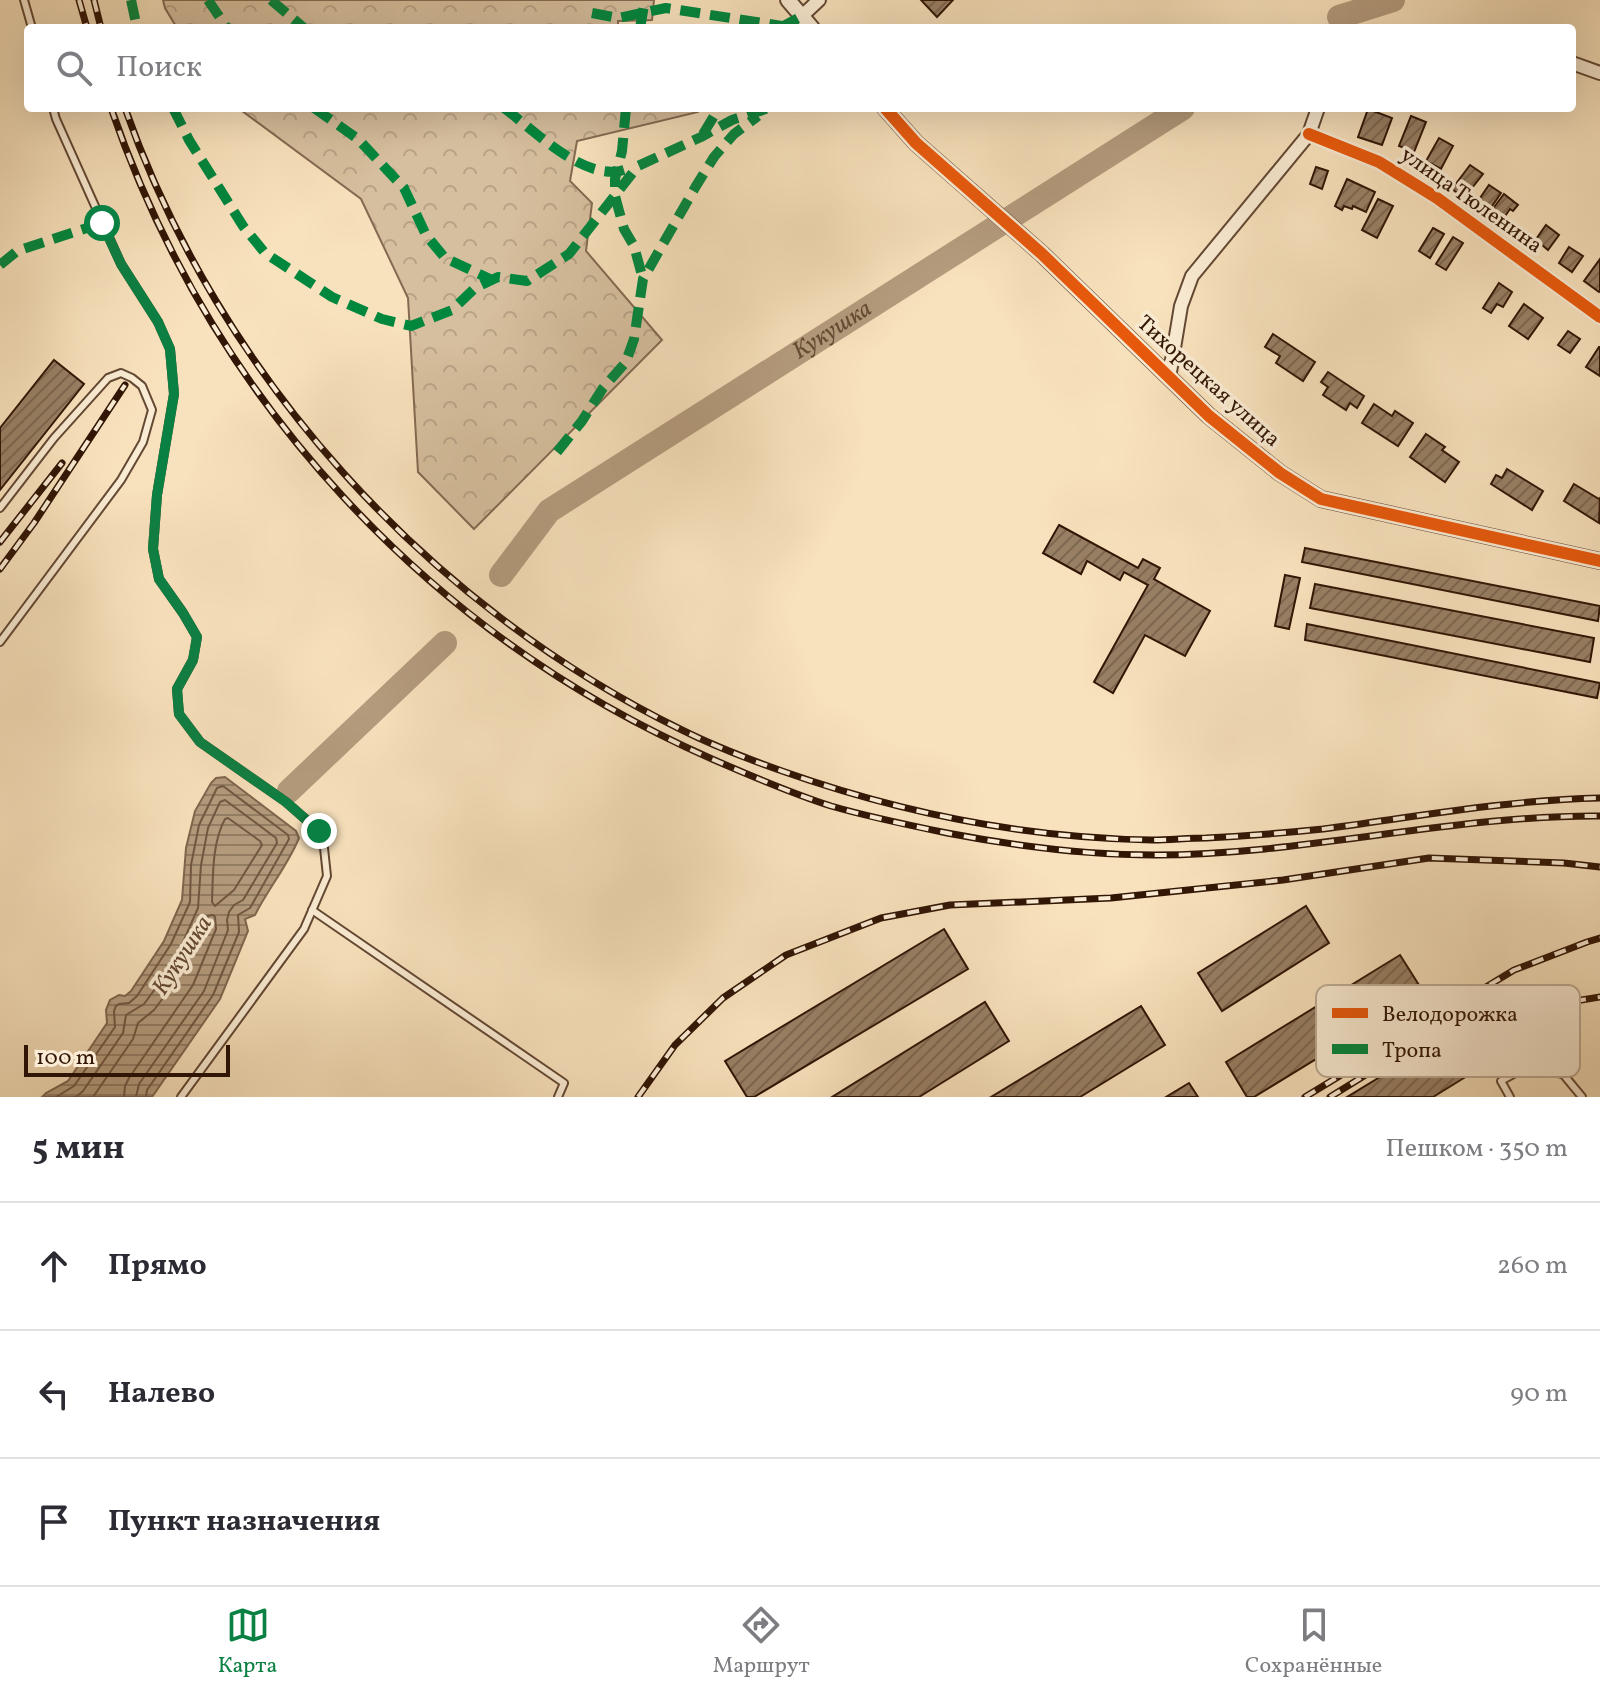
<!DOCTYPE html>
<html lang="ru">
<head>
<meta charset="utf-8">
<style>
  :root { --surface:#fff; --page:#f7f7f7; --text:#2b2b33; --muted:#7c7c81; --line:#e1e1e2; --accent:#0b8043 }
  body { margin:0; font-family:Vollkorn,serif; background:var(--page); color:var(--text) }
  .scale { position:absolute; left:24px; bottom:20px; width:206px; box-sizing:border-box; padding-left:8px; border:4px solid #311505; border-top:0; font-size:22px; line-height:28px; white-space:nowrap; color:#311505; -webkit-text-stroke:6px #faecd4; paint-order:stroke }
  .stop { position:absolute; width:24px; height:24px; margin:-18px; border:6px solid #0b8043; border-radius:50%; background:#fff }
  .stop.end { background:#0b8043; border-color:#fff; box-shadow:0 2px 8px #0008 }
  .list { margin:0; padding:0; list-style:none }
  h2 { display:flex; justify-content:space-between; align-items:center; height:104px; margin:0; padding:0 32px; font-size:34px }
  h2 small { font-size:26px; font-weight:400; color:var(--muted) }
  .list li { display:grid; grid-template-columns:52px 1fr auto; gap:24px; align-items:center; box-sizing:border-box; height:128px; padding:0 32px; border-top:2px solid var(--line) }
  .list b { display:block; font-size:30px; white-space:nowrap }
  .list em { font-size:26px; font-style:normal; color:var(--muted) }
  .icon { flex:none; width:44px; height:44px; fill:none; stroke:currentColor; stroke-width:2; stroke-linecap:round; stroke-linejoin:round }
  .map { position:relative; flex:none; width:1600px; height:1097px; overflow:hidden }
  .search { position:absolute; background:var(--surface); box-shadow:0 8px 32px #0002; left:24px; right:24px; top:24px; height:88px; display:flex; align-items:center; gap:20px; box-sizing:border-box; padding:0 28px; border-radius:8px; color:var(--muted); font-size:30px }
  .sheet { height:488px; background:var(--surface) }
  nav { display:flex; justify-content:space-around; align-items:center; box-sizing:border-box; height:112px; border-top:2px solid var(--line); background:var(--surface); font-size:22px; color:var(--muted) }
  nav a { display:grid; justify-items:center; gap:4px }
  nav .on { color:var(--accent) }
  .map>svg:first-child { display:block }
</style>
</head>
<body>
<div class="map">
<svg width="1600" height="1097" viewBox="0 0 1600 1097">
  <defs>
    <pattern id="forest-crowns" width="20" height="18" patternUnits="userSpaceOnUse" patternTransform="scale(2)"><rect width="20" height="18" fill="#d6bf9e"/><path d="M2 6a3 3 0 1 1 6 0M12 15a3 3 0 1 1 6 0" fill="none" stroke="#b8a387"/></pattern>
    <pattern id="water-rules" width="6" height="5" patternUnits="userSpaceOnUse" patternTransform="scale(2)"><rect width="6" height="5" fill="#b49c7e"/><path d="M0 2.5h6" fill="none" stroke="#937e65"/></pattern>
    <pattern id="building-hatch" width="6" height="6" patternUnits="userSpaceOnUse" patternTransform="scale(2)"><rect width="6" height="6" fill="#988065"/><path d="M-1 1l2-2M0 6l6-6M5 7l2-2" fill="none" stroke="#7d6851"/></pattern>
  </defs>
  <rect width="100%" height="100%" fill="#f8e2bd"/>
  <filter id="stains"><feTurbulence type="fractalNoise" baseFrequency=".0025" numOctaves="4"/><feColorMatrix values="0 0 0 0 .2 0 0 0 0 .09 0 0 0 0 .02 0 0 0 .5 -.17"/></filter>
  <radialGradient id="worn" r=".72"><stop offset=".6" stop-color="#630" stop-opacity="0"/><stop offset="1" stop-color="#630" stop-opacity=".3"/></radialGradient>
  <g fill="url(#forest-crowns)" stroke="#846a52" stroke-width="2">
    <polygon points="163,0 654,0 652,20 618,21 618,28 177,28 165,8"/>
    <polygon points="238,108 700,108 698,112 577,141 570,181 592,203 586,251 662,340 474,529 418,472 408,298 361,199"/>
  </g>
  <path fill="url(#water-rules)" stroke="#80664e" stroke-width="2" d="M225 777 296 831 299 838C288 865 268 889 255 915L245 919 248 931 220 999 152 1097H42L46 1093 68 1081 107 1023 106 1010 110 1000 119 995 125 996 131 991 164 941 182 900 186 848 195 811 211 783 216 778Z"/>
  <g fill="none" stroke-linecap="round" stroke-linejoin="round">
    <g stroke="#725842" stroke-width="2">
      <path d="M228 818 260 841 262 845 234 890 215 906 212 902C213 875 212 843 225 819Z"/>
      <polyline points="56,1097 74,1086 115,1027 114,1011 116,1006 119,1004 129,1003 137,996 171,944 190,902 191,865 199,825 217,788 223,786 288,835 289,839 250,908 238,915 239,932 213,995 147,1090 146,1097"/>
      <polyline points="76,1097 83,1091 123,1033 126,1015 144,1004 158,985 180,949 198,908 201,865 208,828 220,802 225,800 276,838 277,843 243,900 234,905 229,912 227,920 228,930 204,991 139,1084 136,1097"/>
      <polyline points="93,1097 133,1039 138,1023 154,1010 169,990 190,955 208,916 213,915 215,917 216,929 193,985 129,1078 125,1086 124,1097"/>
    </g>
    <g stroke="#b49c7e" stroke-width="24">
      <polyline points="1339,17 1393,0"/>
      <path id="s1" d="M501 575 549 511 1183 108"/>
      <polyline points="289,791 445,643"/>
    </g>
  </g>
  <g fill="url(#building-hatch)" stroke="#311505" stroke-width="2">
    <polygon points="921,0 953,0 937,17"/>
    <polygon points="1368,109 1392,118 1382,145 1358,137"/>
    <polygon points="1411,116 1426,122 1414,152 1399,146"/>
    <polygon points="1439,138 1453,146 1441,169 1426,161"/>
    <polygon points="1470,165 1483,174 1464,198 1452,189"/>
    <polygon points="1316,167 1328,171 1322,189 1310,184"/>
    <polygon points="1347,179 1375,192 1366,212 1353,206 1352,209 1344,206 1342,210 1335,206"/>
    <polygon points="1489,185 1501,193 1490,209 1478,201"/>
    <polygon points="1504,194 1518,205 1513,211 1510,209 1503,219 1492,210"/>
    <polygon points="1378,199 1393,206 1377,238 1362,230"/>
    <polygon points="1546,225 1559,235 1548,250 1542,245 1539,249 1532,245"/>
    <polygon points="1433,228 1444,234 1430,258 1419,251"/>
    <polygon points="1453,237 1463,243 1446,270 1436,264"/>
    <polygon points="1569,247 1583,256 1572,272 1559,263"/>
    <polygon points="1600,259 1600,291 1599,292 1584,281"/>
    <polygon points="1499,283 1512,292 1503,307 1497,304 1491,313 1483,308"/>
    <polygon points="1524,304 1543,318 1528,339 1509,326"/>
    <polygon points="1568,331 1580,339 1570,353 1558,345"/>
    <polygon points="1273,334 1315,362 1303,381 1276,363 1280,356 1265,347"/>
    <polygon points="1599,347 1600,347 1600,376 1586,367"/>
    <polygon points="54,360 84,384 0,490 0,428"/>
    <polygon points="1328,372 1364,396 1357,408 1350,403 1346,410 1323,395 1328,387 1321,382"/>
    <polygon points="1374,404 1392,416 1395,411 1413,423 1398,446 1362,423"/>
    <polygon points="1426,434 1445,447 1442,450 1459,462 1445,482 1410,457"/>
    <polygon points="1507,469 1543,491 1532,510 1491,484 1496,475 1502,478"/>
    <polygon points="1574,484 1599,499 1600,498 1599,523 1564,501"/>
    <polygon points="1059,525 1138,568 1143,559 1160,568 1154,579 1210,611 1185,656 1145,635 1113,693 1094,682 1148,585 1124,572 1120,580 1087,561 1081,574 1043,553"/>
    <polygon points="1305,548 1600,606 1598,621 1302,562"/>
    <polygon points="1285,575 1300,578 1289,629 1275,626"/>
    <polygon points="1315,584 1594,638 1590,662 1310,608"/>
    <polygon points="1307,624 1600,683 1597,698 1305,640"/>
    <polygon points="1306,906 1329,943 1222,1011 1198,973"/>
    <polygon points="944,929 968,969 754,1097 747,1097 725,1061"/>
    <polygon points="1400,955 1424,993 1254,1097 1247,1097 1226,1062"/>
    <polygon points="985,1002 1009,1041 919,1097 832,1097"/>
    <polygon points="1141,1006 1165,1045 1080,1097 991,1097"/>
    <polygon points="1449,1035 1472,1073 1433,1097 1347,1097"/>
    <polygon points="1189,1083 1198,1097 1166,1097"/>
  </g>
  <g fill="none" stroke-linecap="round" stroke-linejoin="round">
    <g stroke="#634833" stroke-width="10">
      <g id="service">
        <polyline points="24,0 32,28"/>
        <polyline points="53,108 56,119 121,264 158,322 170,349 174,394 157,495 153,549 159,579 183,613 197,637 193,660 177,689 179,714 200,742 286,802 319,831 324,848 327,876 304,929 181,1097"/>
        <polyline points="0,508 54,438 108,378 121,373 132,378 142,386 152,410 143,442 121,480 0,642"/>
        <polyline points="312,910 564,1083 558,1097"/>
        <polyline points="1510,1097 1501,1081 1526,1067 1563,1074 1582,1097"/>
      </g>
    </g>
    <g stroke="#634833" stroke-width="16">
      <g id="minor">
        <polyline points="802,16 819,0"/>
        <polyline points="1572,63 1600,73"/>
        <polyline points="1309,134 1379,162 1437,198 1600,317"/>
        <polyline points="1169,378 1181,306 1192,276 1309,134 1318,108"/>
      </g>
    </g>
    <g stroke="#634833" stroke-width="18">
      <g id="tertiary">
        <polyline points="788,0 812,28"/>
        <polyline points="885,108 916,143 1042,254 1209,416 1280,473 1321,499 1600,561"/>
      </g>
    </g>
    <use href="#service" stroke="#faecd4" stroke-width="6"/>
    <use href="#minor" stroke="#faecd4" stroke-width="12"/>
    <use href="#tertiary" stroke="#faecd4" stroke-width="14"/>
    <g stroke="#311505" stroke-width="7">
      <g id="rail">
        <polyline points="79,0 87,28"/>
        <polyline points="94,0 101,28"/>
        <path d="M111 108C212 401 429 635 712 759 751 776 791 793 831 806 869 817 908 825 947 833 1015 846 1085 855 1155 855 1304 855 1451 815 1600 816"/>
        <path d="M125 108C219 376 427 605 682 730 714 746 748 759 782 771 901 813 1025 838 1152 840 1170 840 1188 838 1206 838 1245 836 1284 833 1323 829 1415 817 1507 800 1600 798"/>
        <polyline points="0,542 62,463"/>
        <polyline points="0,569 34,523 125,385"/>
        <polyline points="1391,1055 1452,1028 1490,1015 1600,997"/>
        <polyline points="638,1097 675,1045 723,998 786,955 881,918 950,905 1111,898 1283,880 1429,858 1564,863 1600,867"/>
        <polyline points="1305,1097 1514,970 1587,942 1600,938"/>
        <polyline points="1330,1097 1401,1053"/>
      </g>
    </g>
    <use href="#rail" stroke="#faecd4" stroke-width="4" stroke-dasharray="12" stroke-linecap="butt"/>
    <g stroke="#00873e" stroke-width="10" stroke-dasharray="20 10" stroke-linecap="butt">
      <polyline points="131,0 137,28"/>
      <polyline points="208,0 227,28"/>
      <polyline points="271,0 304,28"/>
      <polyline points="592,13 618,18 666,8 782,26"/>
      <polyline points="640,28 645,0"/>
      <polyline points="780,28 802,16"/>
      <polyline points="173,108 189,140 243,226 265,253 332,297 382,319 411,326 452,310 475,288 498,277 527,281 569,254 638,166 701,137 732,120 769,108"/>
      <polyline points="314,108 358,139 404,188 426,235 445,258 492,280"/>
      <path d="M504 108C534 130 584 182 624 170"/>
      <polyline points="626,108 622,151 615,179 615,196 624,229 634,246 643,279"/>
      <polyline points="703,134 719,108"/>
      <polyline points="0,265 17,251 102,223"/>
      <polyline points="557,452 582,421 603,388 626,362 634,339 643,279 696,186 714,157 734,134 758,116"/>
    </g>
    <g stroke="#faecd4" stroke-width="17">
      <g id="cycleway">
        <polyline points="885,108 916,143 1042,254 1209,416 1280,473 1321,499 1600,561"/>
        <polyline points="1309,134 1379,162 1437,198 1600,317"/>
      </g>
    </g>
    <use href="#cycleway" stroke="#e8590c" stroke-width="12"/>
  </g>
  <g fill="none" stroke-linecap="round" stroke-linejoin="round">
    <polyline stroke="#0b8043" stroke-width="10" points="102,223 121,264 158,322 170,349 174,394 157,495 153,549 159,579 183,613 197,637 193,660 177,689 179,714 200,742 286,802 319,831"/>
  </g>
  <g text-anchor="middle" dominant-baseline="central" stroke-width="7" stroke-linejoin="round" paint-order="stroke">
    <g font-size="22" fill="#311505" stroke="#faecd4">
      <text transform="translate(1471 201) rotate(35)">улица Тюленина</text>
      <text transform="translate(1208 382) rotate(42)">Тихорецкая улица</text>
    </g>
    <g font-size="24" font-style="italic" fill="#654b35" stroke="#faecd4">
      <text stroke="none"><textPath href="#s1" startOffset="416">Кукушка</textPath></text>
      <text transform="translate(183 956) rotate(-57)">Кукушка</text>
    </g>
  </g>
  <rect x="1316" y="985" width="264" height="92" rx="12" fill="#faecd4" stroke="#beac96" stroke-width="2"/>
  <rect x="1332" y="1008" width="36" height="10" fill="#e8590c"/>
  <rect x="1332" y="1044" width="36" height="10" fill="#00873e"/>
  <g font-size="22" fill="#311505">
    <text x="1382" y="1021">Велодорожка</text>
    <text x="1382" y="1057">Тропа</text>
  </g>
  <rect width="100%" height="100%" filter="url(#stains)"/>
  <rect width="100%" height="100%" fill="url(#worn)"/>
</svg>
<div class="scale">100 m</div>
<div class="stop" style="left:102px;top:223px"></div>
<div class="stop end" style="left:319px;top:831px"></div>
<div class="search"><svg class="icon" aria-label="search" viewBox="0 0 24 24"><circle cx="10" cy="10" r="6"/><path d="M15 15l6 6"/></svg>Поиск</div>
</div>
<section class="sheet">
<h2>5 мин<small>Пешком · 350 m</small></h2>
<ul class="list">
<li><svg class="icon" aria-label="ahead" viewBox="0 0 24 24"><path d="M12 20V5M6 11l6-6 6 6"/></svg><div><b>Прямо</b></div><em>260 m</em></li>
<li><svg class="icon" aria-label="left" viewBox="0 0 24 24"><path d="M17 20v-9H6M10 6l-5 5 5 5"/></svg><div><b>Налево</b></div><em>90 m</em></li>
<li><svg class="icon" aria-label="arrive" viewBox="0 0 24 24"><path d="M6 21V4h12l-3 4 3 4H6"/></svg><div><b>Пункт назначения</b></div></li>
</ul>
</section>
<nav>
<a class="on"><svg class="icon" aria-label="map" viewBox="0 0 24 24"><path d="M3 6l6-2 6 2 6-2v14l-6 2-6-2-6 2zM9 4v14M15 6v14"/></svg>Карта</a>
<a><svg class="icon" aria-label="directions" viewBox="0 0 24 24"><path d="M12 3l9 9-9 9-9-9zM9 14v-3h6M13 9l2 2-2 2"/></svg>Маршрут</a>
<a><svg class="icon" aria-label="saved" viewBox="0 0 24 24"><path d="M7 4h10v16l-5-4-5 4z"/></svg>Сохранённые</a>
</nav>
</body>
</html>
